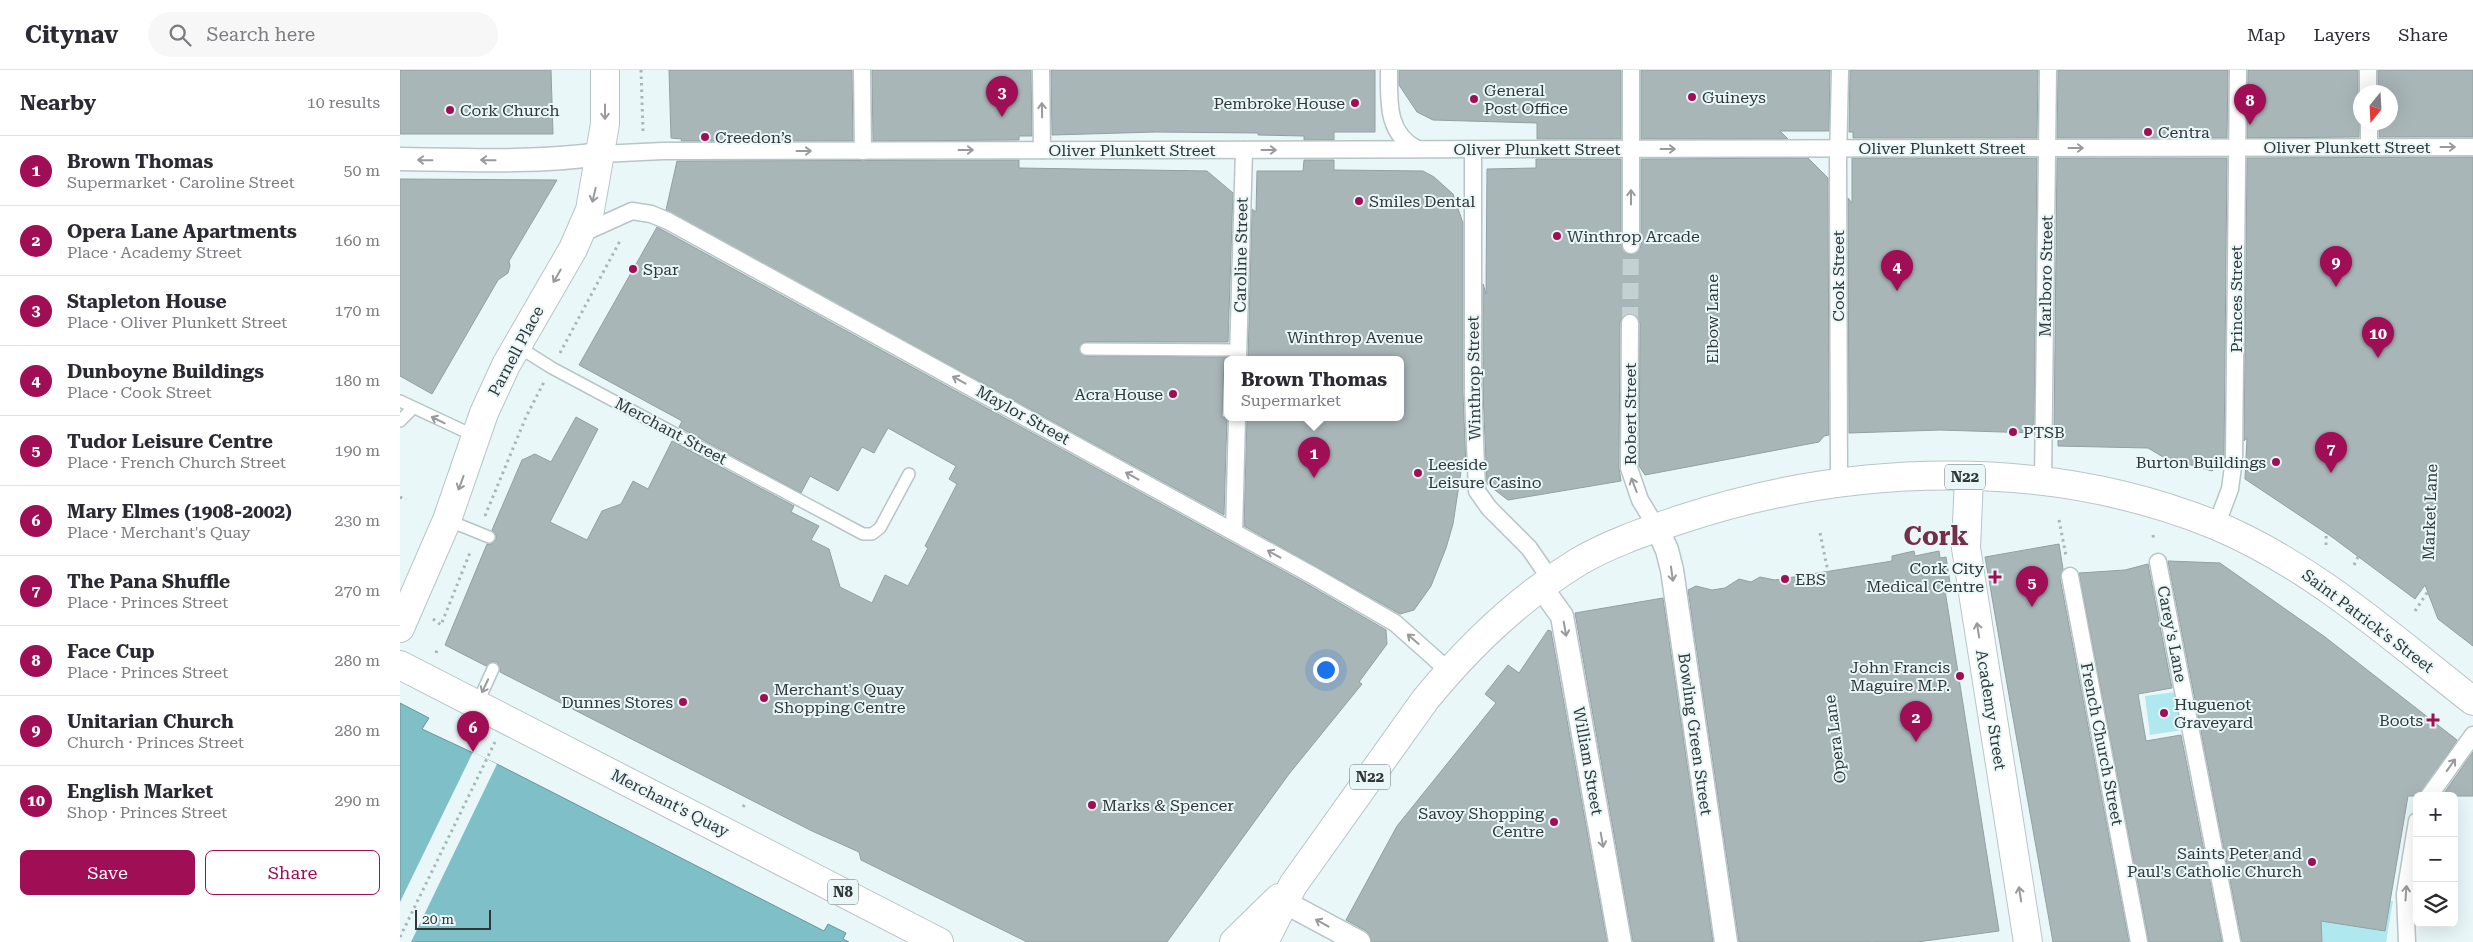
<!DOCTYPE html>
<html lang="en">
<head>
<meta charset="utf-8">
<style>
  :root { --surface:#fff; --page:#f7f7f7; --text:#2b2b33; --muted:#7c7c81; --line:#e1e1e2; --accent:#a00e55 }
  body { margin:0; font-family:"Roboto Serif",serif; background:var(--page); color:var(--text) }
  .controls { position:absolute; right:15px; bottom:15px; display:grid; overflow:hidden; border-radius:8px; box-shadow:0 5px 20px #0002 }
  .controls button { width:45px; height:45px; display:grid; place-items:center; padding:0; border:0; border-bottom:1px solid var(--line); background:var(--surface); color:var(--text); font:25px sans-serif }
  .compass { position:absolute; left:1953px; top:15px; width:45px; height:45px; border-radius:50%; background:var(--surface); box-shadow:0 5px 20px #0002; rotate:198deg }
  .scale { position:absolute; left:15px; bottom:12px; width:76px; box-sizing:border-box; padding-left:5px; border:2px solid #313637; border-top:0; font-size:14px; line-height:18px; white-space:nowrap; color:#313637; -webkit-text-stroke:4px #e9f7f9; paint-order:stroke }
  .you { position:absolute; left:925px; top:599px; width:18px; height:18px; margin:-12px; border:4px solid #fff; border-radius:50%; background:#1a73e8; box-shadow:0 0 0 8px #1a73e833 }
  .badge { display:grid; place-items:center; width:32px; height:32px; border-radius:50%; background:var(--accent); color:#fff; font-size:16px; font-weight:700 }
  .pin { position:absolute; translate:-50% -41px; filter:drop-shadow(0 1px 2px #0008) }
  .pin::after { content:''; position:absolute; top:26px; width:18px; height:15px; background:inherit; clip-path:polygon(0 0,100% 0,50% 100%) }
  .popup { position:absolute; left:824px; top:286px; width:180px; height:65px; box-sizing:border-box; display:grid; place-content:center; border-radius:8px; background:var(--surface); filter:drop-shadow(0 1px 4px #0005); font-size:16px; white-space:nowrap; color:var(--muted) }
  .popup b { font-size:19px; color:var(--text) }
  .popup::after { content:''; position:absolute; left:50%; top:100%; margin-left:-10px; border:10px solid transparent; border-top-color:var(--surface) }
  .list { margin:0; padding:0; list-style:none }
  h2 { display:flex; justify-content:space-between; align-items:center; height:65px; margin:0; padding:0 20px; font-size:21px }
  h2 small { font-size:16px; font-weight:400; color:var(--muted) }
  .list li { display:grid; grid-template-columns:32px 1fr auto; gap:15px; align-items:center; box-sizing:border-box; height:70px; padding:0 20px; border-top:1px solid var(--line) }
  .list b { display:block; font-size:19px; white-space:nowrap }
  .list p { margin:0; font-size:16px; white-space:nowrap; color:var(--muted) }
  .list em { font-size:16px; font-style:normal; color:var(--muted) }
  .actions { display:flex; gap:10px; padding:15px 20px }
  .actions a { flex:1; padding:11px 0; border:1px solid var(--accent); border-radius:8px; text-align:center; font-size:18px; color:var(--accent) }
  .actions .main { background:var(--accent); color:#fff }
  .icon { flex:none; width:28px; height:28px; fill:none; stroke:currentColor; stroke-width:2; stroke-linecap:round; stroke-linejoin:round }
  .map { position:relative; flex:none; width:2073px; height:872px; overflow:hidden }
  header { display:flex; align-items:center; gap:30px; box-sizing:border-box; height:70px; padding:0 25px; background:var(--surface); border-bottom:1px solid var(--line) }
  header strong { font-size:24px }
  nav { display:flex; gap:28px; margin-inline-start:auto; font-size:18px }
  .search { width:350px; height:45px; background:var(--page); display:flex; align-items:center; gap:12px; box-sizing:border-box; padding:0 18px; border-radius:28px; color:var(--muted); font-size:19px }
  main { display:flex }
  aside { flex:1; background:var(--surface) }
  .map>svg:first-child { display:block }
</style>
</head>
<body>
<header>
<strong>Citynav</strong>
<div class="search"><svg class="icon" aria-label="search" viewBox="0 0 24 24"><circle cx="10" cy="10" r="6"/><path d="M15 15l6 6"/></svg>Search here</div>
<nav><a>Map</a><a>Layers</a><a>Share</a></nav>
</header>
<main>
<aside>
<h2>Nearby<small>10 results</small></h2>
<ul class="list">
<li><span class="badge">1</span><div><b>Brown Thomas</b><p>Supermarket · Caroline Street</p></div><em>50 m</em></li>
<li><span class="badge">2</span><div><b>Opera Lane Apartments</b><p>Place · Academy Street</p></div><em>160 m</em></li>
<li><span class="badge">3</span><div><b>Stapleton House</b><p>Place · Oliver Plunkett Street</p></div><em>170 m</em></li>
<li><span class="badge">4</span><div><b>Dunboyne Buildings</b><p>Place · Cook Street</p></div><em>180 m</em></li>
<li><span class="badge">5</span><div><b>Tudor Leisure Centre</b><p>Place · French Church Street</p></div><em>190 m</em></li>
<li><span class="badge">6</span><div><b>Mary Elmes (1908-2002)</b><p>Place · Merchant's Quay</p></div><em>230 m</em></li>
<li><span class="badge">7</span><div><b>The Pana Shuffle</b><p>Place · Princes Street</p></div><em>270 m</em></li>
<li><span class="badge">8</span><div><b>Face Cup</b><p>Place · Princes Street</p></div><em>280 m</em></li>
<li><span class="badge">9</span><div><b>Unitarian Church</b><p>Church · Princes Street</p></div><em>280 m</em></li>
<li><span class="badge">10</span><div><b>English Market</b><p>Shop · Princes Street</p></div><em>290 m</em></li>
</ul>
<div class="actions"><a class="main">Save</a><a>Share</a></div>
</aside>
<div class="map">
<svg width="2073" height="872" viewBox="0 0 2073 872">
  <rect width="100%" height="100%" fill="#e9f7f9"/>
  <g fill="#afe8ef">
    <polygon points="1776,622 1783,660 1750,665 1745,626"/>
    <polygon points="1990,831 1993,831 1986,872 1922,872 1920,844"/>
  </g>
  <polygon fill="#7fbfc7" stroke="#68969c" points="0,633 29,648 22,659 97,694 424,861 428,854 446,863 443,869 449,872 0,872"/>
  <polygon fill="#e9f7f9" points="73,682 97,694 11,872 0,872 0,832"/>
  <g fill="#a9b6b8" stroke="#93a0a2">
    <polygon points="0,0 151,0 153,64 0,64"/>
    <polygon points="269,0 452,0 453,71 281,71 282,69 271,68"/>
    <polygon points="472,0 631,0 632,66 619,66 619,70 473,71"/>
    <polygon points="651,0 975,0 975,62 934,62 934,70 904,70 904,66 858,65 858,63 756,62 652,65"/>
    <polygon points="999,0 1221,0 1221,69 1137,69 1137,53 1033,50 1017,42 999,15"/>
    <polygon points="1241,0 1430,0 1429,61 1380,61 1388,69 1241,69"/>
    <polygon points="1450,0 1638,0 1637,68 1453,68 1453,62 1449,62"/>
    <polygon points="1658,0 1828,0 1827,68 1657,68"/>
    <polygon points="1848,0 1958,0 1958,22 1960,28 1959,67 1847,68"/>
    <polygon points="1978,0 2073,0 2073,67 1979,67 1979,52 1990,52 1990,22 1978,22"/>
    <polygon points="2073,87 2073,576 2038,549 2025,515 2015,529 1932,467 1845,409 1847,368 1844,371 1847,88"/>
    <polygon points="1408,88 1428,108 1429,365 1424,366 1419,372 1245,405 1239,396 1240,253 1235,245 1230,243 1222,248 1220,253 1219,398 1221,411 1108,430 1087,414 1083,322 1083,214 1086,224 1087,99 1136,98 1136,89 1221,89 1221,175 1226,183 1231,185 1239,180 1241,175 1241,89"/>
    <polygon points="1452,88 1637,88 1634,363 1540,360 1449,363 1448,128 1452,133"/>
    <polygon points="1657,88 1827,88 1824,388 1812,401 1763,387 1748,378 1658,376 1658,364 1654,364"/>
    <polygon points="619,90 619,98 807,101 833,123 828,272 686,272 682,273 679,278 680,283 686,286 828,287 824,289 822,347 827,347 824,445 266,140 277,91"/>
    <polygon points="904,90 934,90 934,100 1023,101 1034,107 1053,124 1063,153 1063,322 1066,398 1062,395 1053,454 1046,478 1031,516 1014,540 1000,544 844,456 847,347 1000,347 1000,289 848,289 852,139 856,142 857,101 903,101"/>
    <polygon points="0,109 157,110 109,191 110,196 108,203 98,210 32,324 0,306"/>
    <polygon points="257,157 907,514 986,560 987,574 959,612 962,614 889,704 767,872 627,872 461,790 459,782 412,761 100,602 100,598 97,592 92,592 86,596 45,575 87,474 91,474 96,470 96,465 92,460 122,390 135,384 151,392 176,347 198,359 150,452 187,470 202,441 221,434 233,411 248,419 272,371 394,436 391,442 419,456 411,470 429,479 440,517 472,533 485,505 508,516 528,478 525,476 557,414 549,409 556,396 488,358 474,383 462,377 438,421 410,406 401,423 279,357 282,351 179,295"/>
    <polygon points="1659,474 1663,499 1660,508 1729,872 1653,872 1610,631 1585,487"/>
    <polygon points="1514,481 1515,486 1539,481 1540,488 1546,487 1550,513 1544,514 1599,861 1517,872 1339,872 1288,520 1296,516 1312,520 1325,518 1339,509 1351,512 1360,507 1375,510 1492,491 1492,486"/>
    <polygon points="1768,491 1820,493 1925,567 2057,670 2019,726 2008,726 1985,861 1921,851 1922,872 1842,872"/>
    <polygon points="1748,494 1772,618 1738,624 1746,671 1781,665 1822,872 1749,872 1679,503 1725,500"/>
    <polygon points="1263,528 1313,872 1233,872 1175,543"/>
    <polygon points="1148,560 1151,561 1207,872 972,872 970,866 966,861 946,850 997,756 1096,633 1085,624 1108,595 1119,603"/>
    <polygon points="2073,682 2073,726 2042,726"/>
  </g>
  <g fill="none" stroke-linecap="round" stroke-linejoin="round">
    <polyline stroke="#c4d0d2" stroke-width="16" stroke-dasharray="16 8" stroke-linecap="butt" points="1230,253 1231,175"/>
    <g stroke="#b8c5c7" stroke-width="14">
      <g id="service">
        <polyline points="117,276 152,298 463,464 472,464 480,458 509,404"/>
        <polyline points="686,279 838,280"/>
        <polyline points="0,331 77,367"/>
        <polyline points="0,351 13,338"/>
        <polyline points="47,450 89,467"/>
        <polyline points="77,634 93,599"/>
      </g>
    </g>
    <g stroke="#b8c5c7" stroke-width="19">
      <g id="pedestrian">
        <polyline points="462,0 463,81"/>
        <polyline points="641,0 642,80"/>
        <path d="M989 0C989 31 986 63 1017 79"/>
        <polyline points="1968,0 1968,22"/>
        <polyline points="1969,52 1969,77"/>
        <polyline points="1073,80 1073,322 1077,421 1089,438 1129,478 1151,510"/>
        <polyline points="201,84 263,81 2073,77"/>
        <polyline points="181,164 232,141 251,144 268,151 912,505 995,553 1049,601"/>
        <polyline points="1231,175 1231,0"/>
        <polyline points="1230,253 1229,398 1240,430 1257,458"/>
        <polyline points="838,289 844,80"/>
        <polyline points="1643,412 1648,0"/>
        <polyline points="1439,413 1438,93 1440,0"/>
        <polyline points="1816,456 1830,419 1834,389 1838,0"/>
        <polyline points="834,462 837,347"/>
        <polyline points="1758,492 1832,872"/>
        <polyline points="1670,506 1739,872"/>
        <polyline points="2029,726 2073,665"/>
        <polyline points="2007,872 2005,824 2017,751"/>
      </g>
    </g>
    <g stroke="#b8c5c7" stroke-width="25">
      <g id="minor">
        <path d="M0 89C67 90 134 93 201 84"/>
        <polyline points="1257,458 1267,480 1272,500 1326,872"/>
        <polyline points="1141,517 1162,546 1220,872"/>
        <polyline points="886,833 959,872"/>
      </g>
    </g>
    <g stroke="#b8c5c7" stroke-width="30">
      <polyline id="tertiary" points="1569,407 1566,478 1628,872"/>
    </g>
    <g stroke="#b8c5c7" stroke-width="30">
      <polyline id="secondary" points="0,558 47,450 84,343 106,295 173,179 190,140 205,54 205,0"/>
    </g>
    <g stroke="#b8c5c7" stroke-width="30">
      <g id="trunk">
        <polyline points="0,595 539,872"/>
        <polyline points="834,872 879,828"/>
        <path d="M864 872 893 815 1025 630C1069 576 1119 528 1178 492 1210 473 1247 461 1282 449 1451 393 1648 387 1815 455 1913 496 1991 567 2073 631"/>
      </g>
    </g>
    <g stroke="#aab5b7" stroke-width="3" stroke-dasharray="2.5 4" stroke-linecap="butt">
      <polyline points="241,0 243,61"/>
      <polyline points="359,20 360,62"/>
      <polyline points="1349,58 1350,0"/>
      <polyline points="1326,99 1325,304 1418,304"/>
      <polyline points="2042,170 2043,98"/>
      <polyline points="2052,192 2065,192"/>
      <polyline points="1857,224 1908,225"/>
      <polyline points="859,280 1053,279"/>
      <polyline points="160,283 221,169"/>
      <polyline points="0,427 6,430"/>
      <polyline points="85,446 126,347 144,312"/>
      <polyline points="1659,450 1666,486"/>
      <polyline points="1420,463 1428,502 1473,872"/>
      <polyline points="1753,465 1754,471"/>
      <polyline points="1926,475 1928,344"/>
      <polyline points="1496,490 1495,488 1515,483"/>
      <polyline points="1954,495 1958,487"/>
      <polyline points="2015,541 2040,503 2044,487 2044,344 2041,344 2041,340"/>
      <polyline points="33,549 41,555 71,480"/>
      <polyline points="36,583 38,577"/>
      <polyline points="343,737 345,734"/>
      <polyline points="0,867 95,672"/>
    </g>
    <use href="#service" stroke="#fff" stroke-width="11"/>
    <use href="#pedestrian" stroke="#fff" stroke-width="16"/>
    <use href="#minor" stroke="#fff" stroke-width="22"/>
    <use href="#tertiary" stroke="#fff" stroke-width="28"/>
    <use href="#secondary" stroke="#fff" stroke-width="28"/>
    <use href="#trunk" stroke="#fff" stroke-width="28"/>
  </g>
  <defs><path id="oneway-shaft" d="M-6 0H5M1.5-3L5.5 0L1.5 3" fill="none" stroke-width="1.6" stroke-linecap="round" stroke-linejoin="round" transform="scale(1.25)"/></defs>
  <g stroke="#989a9b">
    <use href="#oneway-shaft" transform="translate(642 40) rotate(-91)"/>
    <use href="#oneway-shaft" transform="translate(205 42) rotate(90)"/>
    <use href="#oneway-shaft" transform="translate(2048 77)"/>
    <use href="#oneway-shaft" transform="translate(1676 78)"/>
    <use href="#oneway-shaft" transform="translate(1268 79)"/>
    <use href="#oneway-shaft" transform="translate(566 80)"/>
    <use href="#oneway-shaft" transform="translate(869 80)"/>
    <use href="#oneway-shaft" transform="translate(404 81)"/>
    <use href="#oneway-shaft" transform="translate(25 90) rotate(-179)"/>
    <use href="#oneway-shaft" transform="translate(88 90) rotate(-179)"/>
    <use href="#oneway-shaft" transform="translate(194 125) rotate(103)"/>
    <use href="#oneway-shaft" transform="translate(1231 127) rotate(-90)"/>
    <use href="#oneway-shaft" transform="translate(157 206) rotate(120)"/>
    <use href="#oneway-shaft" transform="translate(559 310) rotate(-151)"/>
    <use href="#oneway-shaft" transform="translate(38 350) rotate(-154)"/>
    <use href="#oneway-shaft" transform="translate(732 406) rotate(-151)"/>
    <use href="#oneway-shaft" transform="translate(61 413) rotate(110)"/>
    <use href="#oneway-shaft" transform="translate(1234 415) rotate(-111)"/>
    <use href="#oneway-shaft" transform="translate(874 484) rotate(-151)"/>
    <use href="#oneway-shaft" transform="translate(1272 504) rotate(82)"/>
    <use href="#oneway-shaft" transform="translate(1165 559) rotate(80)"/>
    <use href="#oneway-shaft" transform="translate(1578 560) rotate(-99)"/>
    <use href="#oneway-shaft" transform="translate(1013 569) rotate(-139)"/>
    <use href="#oneway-shaft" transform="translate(85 616) rotate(115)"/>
    <use href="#oneway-shaft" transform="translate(2051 695) rotate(-54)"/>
    <use href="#oneway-shaft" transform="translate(1202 770) rotate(80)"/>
    <use href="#oneway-shaft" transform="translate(2006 823) rotate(-86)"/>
    <use href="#oneway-shaft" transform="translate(1620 824) rotate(-99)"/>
    <use href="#oneway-shaft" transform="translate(922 853) rotate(-151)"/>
  </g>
  <g fill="#a00e55" stroke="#e9f7f9" stroke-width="2">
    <circle cx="1292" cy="27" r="5"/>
    <circle cx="1074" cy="29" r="5"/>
    <circle cx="955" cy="33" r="5"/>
    <circle cx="50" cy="40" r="5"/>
    <circle cx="1748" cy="62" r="5"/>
    <circle cx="305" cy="67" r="5"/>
    <circle cx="959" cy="131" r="5"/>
    <circle cx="1157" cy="166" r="5"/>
    <circle cx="233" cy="199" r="5"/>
    <circle cx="773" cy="324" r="5"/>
    <circle cx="1613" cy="362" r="5"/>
    <circle cx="1876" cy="392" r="5"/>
    <circle cx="1018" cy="403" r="5"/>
    <path d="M1592.5 499.5h5v5h5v5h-5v5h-5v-5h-5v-5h5z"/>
    <circle cx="1385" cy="509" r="5"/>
    <circle cx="1560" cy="606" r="5"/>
    <circle cx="364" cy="628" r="5"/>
    <circle cx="283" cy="632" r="5"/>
    <circle cx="1764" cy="643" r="5"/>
    <path d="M2030.5 642.5h5v5h5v5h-5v5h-5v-5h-5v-5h5z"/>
    <circle cx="692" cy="735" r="5"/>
    <circle cx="1154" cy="752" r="5"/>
    <circle cx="1912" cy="792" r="5"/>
  </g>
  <g text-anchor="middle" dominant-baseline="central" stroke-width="4" stroke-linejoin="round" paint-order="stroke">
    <g fill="#e9f7f9" stroke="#687071" stroke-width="1">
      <rect x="1545" y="394.5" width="40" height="25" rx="4"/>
      <rect x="950" y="694.5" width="40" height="25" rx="4"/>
      <rect x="428" y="809.5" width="30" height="25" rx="4"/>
    </g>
    <g font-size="15" font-weight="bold" fill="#313637">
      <text x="1565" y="407">N22</text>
      <text x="970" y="707">N22</text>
      <text x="443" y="822">N8</text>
    </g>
    <g font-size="16" fill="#313637" stroke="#e9f7f9" text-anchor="start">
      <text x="1084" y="20">General<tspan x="1084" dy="18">Post Office</tspan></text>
      <text x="1302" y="27">Guineys</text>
      <text x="945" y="33" text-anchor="end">Pembroke House</text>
      <text x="60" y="40">Cork Church</text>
      <text x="1758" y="62">Centra</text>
      <text x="315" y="67">Creedon’s</text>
      <text x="969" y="131">Smiles Dental</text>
      <text x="1167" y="166">Winthrop Arcade</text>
      <text x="243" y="199">Spar</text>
      <text x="763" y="324" text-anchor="end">Acra House</text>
      <text x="1623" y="362">PTSB</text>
      <text x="1866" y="392" text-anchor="end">Burton Buildings</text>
      <text x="1028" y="394">Leeside<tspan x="1028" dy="18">Leisure Casino</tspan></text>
      <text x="1584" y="498" text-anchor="end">Cork City<tspan x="1584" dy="18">Medical Centre</tspan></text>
      <text x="1395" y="509">EBS</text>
      <text x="1550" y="597" text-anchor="end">John Francis<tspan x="1550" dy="18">Maguire M.P.</tspan></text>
      <text x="374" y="619">Merchant's Quay<tspan x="374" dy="18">Shopping Centre</tspan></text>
      <text x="273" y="632" text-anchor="end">Dunnes Stores</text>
      <text x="1774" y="634">Huguenot<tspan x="1774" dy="18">Graveyard</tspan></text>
      <text x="2023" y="650" text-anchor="end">Boots</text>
      <text x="702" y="735">Marks &amp; Spencer</text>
      <text x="1144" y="743" text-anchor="end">Savoy Shopping<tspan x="1144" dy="18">Centre</tspan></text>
      <text x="1902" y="783" text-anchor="end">Saints Peter and<tspan x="1902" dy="18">Paul's Catholic Church</tspan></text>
    </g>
    <g font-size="16" fill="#313637" stroke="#e9f7f9">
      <text x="1947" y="77">Oliver Plunkett Street</text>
      <text x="1542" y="78">Oliver Plunkett Street</text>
      <text x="1137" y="79">Oliver Plunkett Street</text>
      <text x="732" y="80">Oliver Plunkett Street</text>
      <text transform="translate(841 185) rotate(-89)">Caroline Street</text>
      <text transform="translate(1438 206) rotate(-90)">Cook Street</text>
      <text transform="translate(1646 206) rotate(-89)">Marlboro Street</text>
      <text transform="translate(1836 229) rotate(-90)">Princes Street</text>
      <text transform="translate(1312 249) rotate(-90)">Elbow Lane</text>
      <text x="955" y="267">Winthrop Avenue</text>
      <text transform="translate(116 281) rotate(-62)">Parnell Place</text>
      <text transform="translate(1074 308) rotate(-91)">Winthrop Street</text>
      <text transform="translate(1230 344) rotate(-90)">Robert Street</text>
      <text transform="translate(623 345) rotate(29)">Maylor Street</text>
      <text transform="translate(271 361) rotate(28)">Merchant Street</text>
      <text transform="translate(2030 442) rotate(-88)">Market Lane</text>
      <text transform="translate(1968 551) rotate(37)">Saint Patrick's Street</text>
      <text transform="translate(1772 564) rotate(79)">Carey's Lane</text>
      <text transform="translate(1591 640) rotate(81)">Academy Street</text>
      <text transform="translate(1295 664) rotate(82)">Bowling Green Street</text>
      <text transform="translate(1435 669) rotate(-97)">Opera Lane</text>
      <text transform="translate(1702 674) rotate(79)">French Church Street</text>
      <text transform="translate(1188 691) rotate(80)">William Street</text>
      <text transform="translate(270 733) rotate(27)">Merchant's Quay</text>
    </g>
    <g font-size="26" font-weight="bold" fill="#732f47" stroke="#e9f7f9">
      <text x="1536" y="466">Cork</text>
    </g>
  </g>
</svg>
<div class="controls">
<button>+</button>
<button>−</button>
<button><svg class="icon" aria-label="layers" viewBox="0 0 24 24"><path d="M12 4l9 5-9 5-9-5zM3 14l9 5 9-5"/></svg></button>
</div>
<svg class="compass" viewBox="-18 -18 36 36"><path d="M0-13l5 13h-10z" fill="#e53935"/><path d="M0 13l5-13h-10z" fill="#7c7c81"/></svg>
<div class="scale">20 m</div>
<div class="you"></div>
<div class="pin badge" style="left:914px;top:408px">1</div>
<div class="popup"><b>Brown Thomas</b>Supermarket</div>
<div class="pin badge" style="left:1516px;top:672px">2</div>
<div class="pin badge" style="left:602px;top:47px">3</div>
<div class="pin badge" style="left:1497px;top:221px">4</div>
<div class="pin badge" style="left:1632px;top:537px">5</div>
<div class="pin badge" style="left:73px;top:682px">6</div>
<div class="pin badge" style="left:1931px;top:403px">7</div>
<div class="pin badge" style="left:1850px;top:55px">8</div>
<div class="pin badge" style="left:1936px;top:217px">9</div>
<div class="pin badge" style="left:1978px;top:288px">10</div>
</div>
</main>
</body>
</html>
